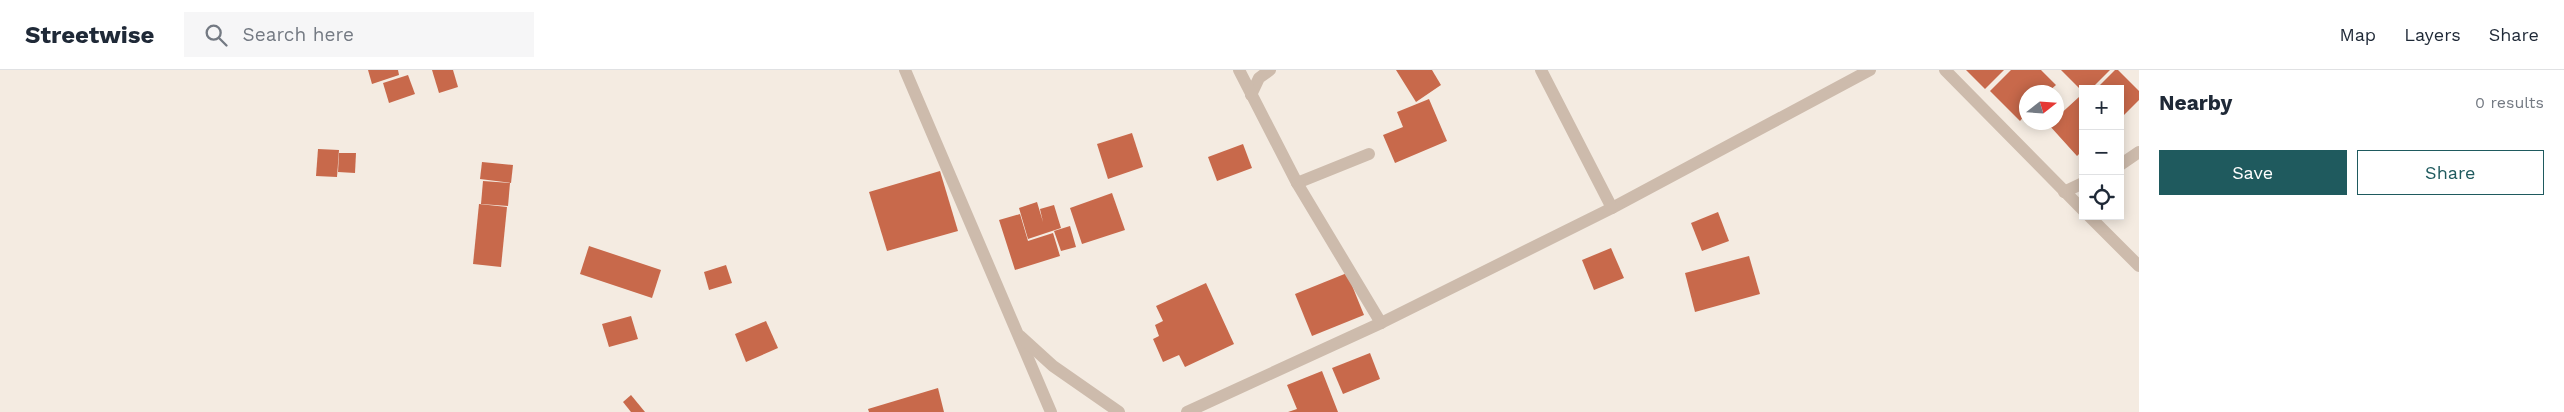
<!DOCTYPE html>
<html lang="en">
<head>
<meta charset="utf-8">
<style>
  :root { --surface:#fff; --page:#f6f6f7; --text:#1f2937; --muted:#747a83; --line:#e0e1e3; --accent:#1f5a5e }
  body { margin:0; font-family:"Work Sans",sans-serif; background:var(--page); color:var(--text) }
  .controls { position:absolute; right:15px; top:15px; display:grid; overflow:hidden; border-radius:0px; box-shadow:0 2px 12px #0003 }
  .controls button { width:45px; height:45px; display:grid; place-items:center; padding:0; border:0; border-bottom:1px solid var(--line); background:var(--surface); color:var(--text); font:25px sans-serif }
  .compass { position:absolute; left:2019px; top:15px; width:45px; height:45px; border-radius:50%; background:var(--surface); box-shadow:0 2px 12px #0003; rotate:73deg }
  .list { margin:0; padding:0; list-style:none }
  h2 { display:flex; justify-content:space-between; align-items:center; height:65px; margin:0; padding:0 20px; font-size:21px }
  h2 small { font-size:16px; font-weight:400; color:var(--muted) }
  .actions { display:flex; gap:10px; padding:15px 20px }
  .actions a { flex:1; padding:11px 0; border:1px solid var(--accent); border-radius:0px; text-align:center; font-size:18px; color:var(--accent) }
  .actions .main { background:var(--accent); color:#fff }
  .icon { flex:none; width:28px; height:28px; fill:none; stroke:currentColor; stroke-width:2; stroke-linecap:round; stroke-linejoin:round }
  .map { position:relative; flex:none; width:2139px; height:342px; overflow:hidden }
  header { display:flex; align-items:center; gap:30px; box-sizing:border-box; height:70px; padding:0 25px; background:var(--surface); border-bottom:1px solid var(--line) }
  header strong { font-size:24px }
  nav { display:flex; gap:28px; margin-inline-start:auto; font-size:18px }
  .search { width:350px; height:45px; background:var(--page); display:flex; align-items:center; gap:12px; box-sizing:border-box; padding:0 18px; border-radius:0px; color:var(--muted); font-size:19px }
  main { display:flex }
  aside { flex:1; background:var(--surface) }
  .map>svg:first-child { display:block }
</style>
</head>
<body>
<header>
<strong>Streetwise</strong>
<div class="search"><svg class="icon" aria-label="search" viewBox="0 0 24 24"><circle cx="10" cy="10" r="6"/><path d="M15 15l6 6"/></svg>Search here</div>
<nav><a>Map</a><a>Layers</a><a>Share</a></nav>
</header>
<main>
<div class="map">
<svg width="2139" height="342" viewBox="0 0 2139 342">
  <rect width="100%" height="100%" fill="#f4ebe1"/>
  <g fill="#c8694b">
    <polygon points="368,0 398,0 399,5 372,14"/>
    <polygon points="432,0 453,0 458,17 439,23"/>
    <polygon points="1396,0 1432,0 1441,15 1416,32"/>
    <polygon points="1966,0 2004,0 1985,19"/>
    <polygon points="2011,0 2041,0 2056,15 2048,22 2026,22 2026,44 2020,51 1990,21"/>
    <polygon points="2061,0 2110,0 2091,19 2083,19 2083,22"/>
    <polygon points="2115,0 2118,0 2139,21 2139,30 2120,49 2120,19 2096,19"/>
    <polygon points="408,5 415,24 389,33 383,13"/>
    <polygon points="2079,27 2083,31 2083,80 2077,86 2049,55 2056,52 2056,48"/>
    <polygon points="1429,29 1447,71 1395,93 1383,65 1403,57 1397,42"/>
    <polygon points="1132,63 1143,97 1108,109 1097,74"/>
    <polygon points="1243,74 1252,98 1217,111 1208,87"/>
    <polygon points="318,79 339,80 337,107 316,106"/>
    <polygon points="339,83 356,83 355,103 338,102"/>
    <polygon points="482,92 513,95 511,113 480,109"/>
    <polygon points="940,101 958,161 887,181 869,122"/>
    <polygon points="483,111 510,113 508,136 481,134"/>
    <polygon points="1112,123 1125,160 1082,174 1070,138"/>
    <polygon points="1037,132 1043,152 1040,139 1054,135 1061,158 1028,169 1019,138"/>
    <polygon points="479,134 507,137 501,197 473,194"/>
    <polygon points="1718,142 1729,171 1702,181 1691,153"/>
    <polygon points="1020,144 1028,171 1053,163 1060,186 1015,200 999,150"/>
    <polygon points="1070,156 1076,177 1061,181 1054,161"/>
    <polygon points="589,176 661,200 652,228 580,204"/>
    <polygon points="1611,178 1624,208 1594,220 1582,190"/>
    <polygon points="1749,186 1760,224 1695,242 1685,203"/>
    <polygon points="726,195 732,213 709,220 704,202"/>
    <polygon points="1347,203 1364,245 1312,266 1295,224"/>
    <polygon points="1206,213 1234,274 1185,297 1179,285 1163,292 1153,269 1159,266 1155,255 1163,251 1156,236"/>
    <polygon points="631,246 638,269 609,277 602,254"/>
    <polygon points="766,251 778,278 746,292 735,264"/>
    <polygon points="1370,283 1380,309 1343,324 1332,298"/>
    <polygon points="1322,301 1338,342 1288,342 1297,339 1287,315"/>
    <polygon points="938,318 944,342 869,342 868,339"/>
    <polygon points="631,325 645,342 631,342 623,332"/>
  </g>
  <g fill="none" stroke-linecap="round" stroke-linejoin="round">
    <g stroke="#cdbbac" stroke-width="12">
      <polyline points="1251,25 1259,8 1270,0"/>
      <polyline points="2120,95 2139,82"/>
      <polyline points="1297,113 1369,84"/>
      <polyline points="2064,122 2083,113"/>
    </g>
    <g stroke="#cdbbac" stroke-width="12">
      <polyline points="905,0 1051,342"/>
      <polyline points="1239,0 1297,113 1381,253"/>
      <polyline points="1945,0 2083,140"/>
      <polyline points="1612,138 1870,0"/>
      <polyline points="2089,146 2139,196"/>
      <polyline points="1020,266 1053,296 1119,342"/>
      <polyline points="1187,342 1381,253 1612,138 1541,0"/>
    </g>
  </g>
</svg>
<div class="controls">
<button>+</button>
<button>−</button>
<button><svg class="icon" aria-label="locate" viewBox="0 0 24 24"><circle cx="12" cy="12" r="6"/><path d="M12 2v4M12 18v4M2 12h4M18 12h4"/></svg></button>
</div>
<svg class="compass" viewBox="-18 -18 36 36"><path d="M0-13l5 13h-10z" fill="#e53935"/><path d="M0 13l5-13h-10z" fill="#747a83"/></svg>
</div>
<aside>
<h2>Nearby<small>0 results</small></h2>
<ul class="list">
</ul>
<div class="actions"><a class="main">Save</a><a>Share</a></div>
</aside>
</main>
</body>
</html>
